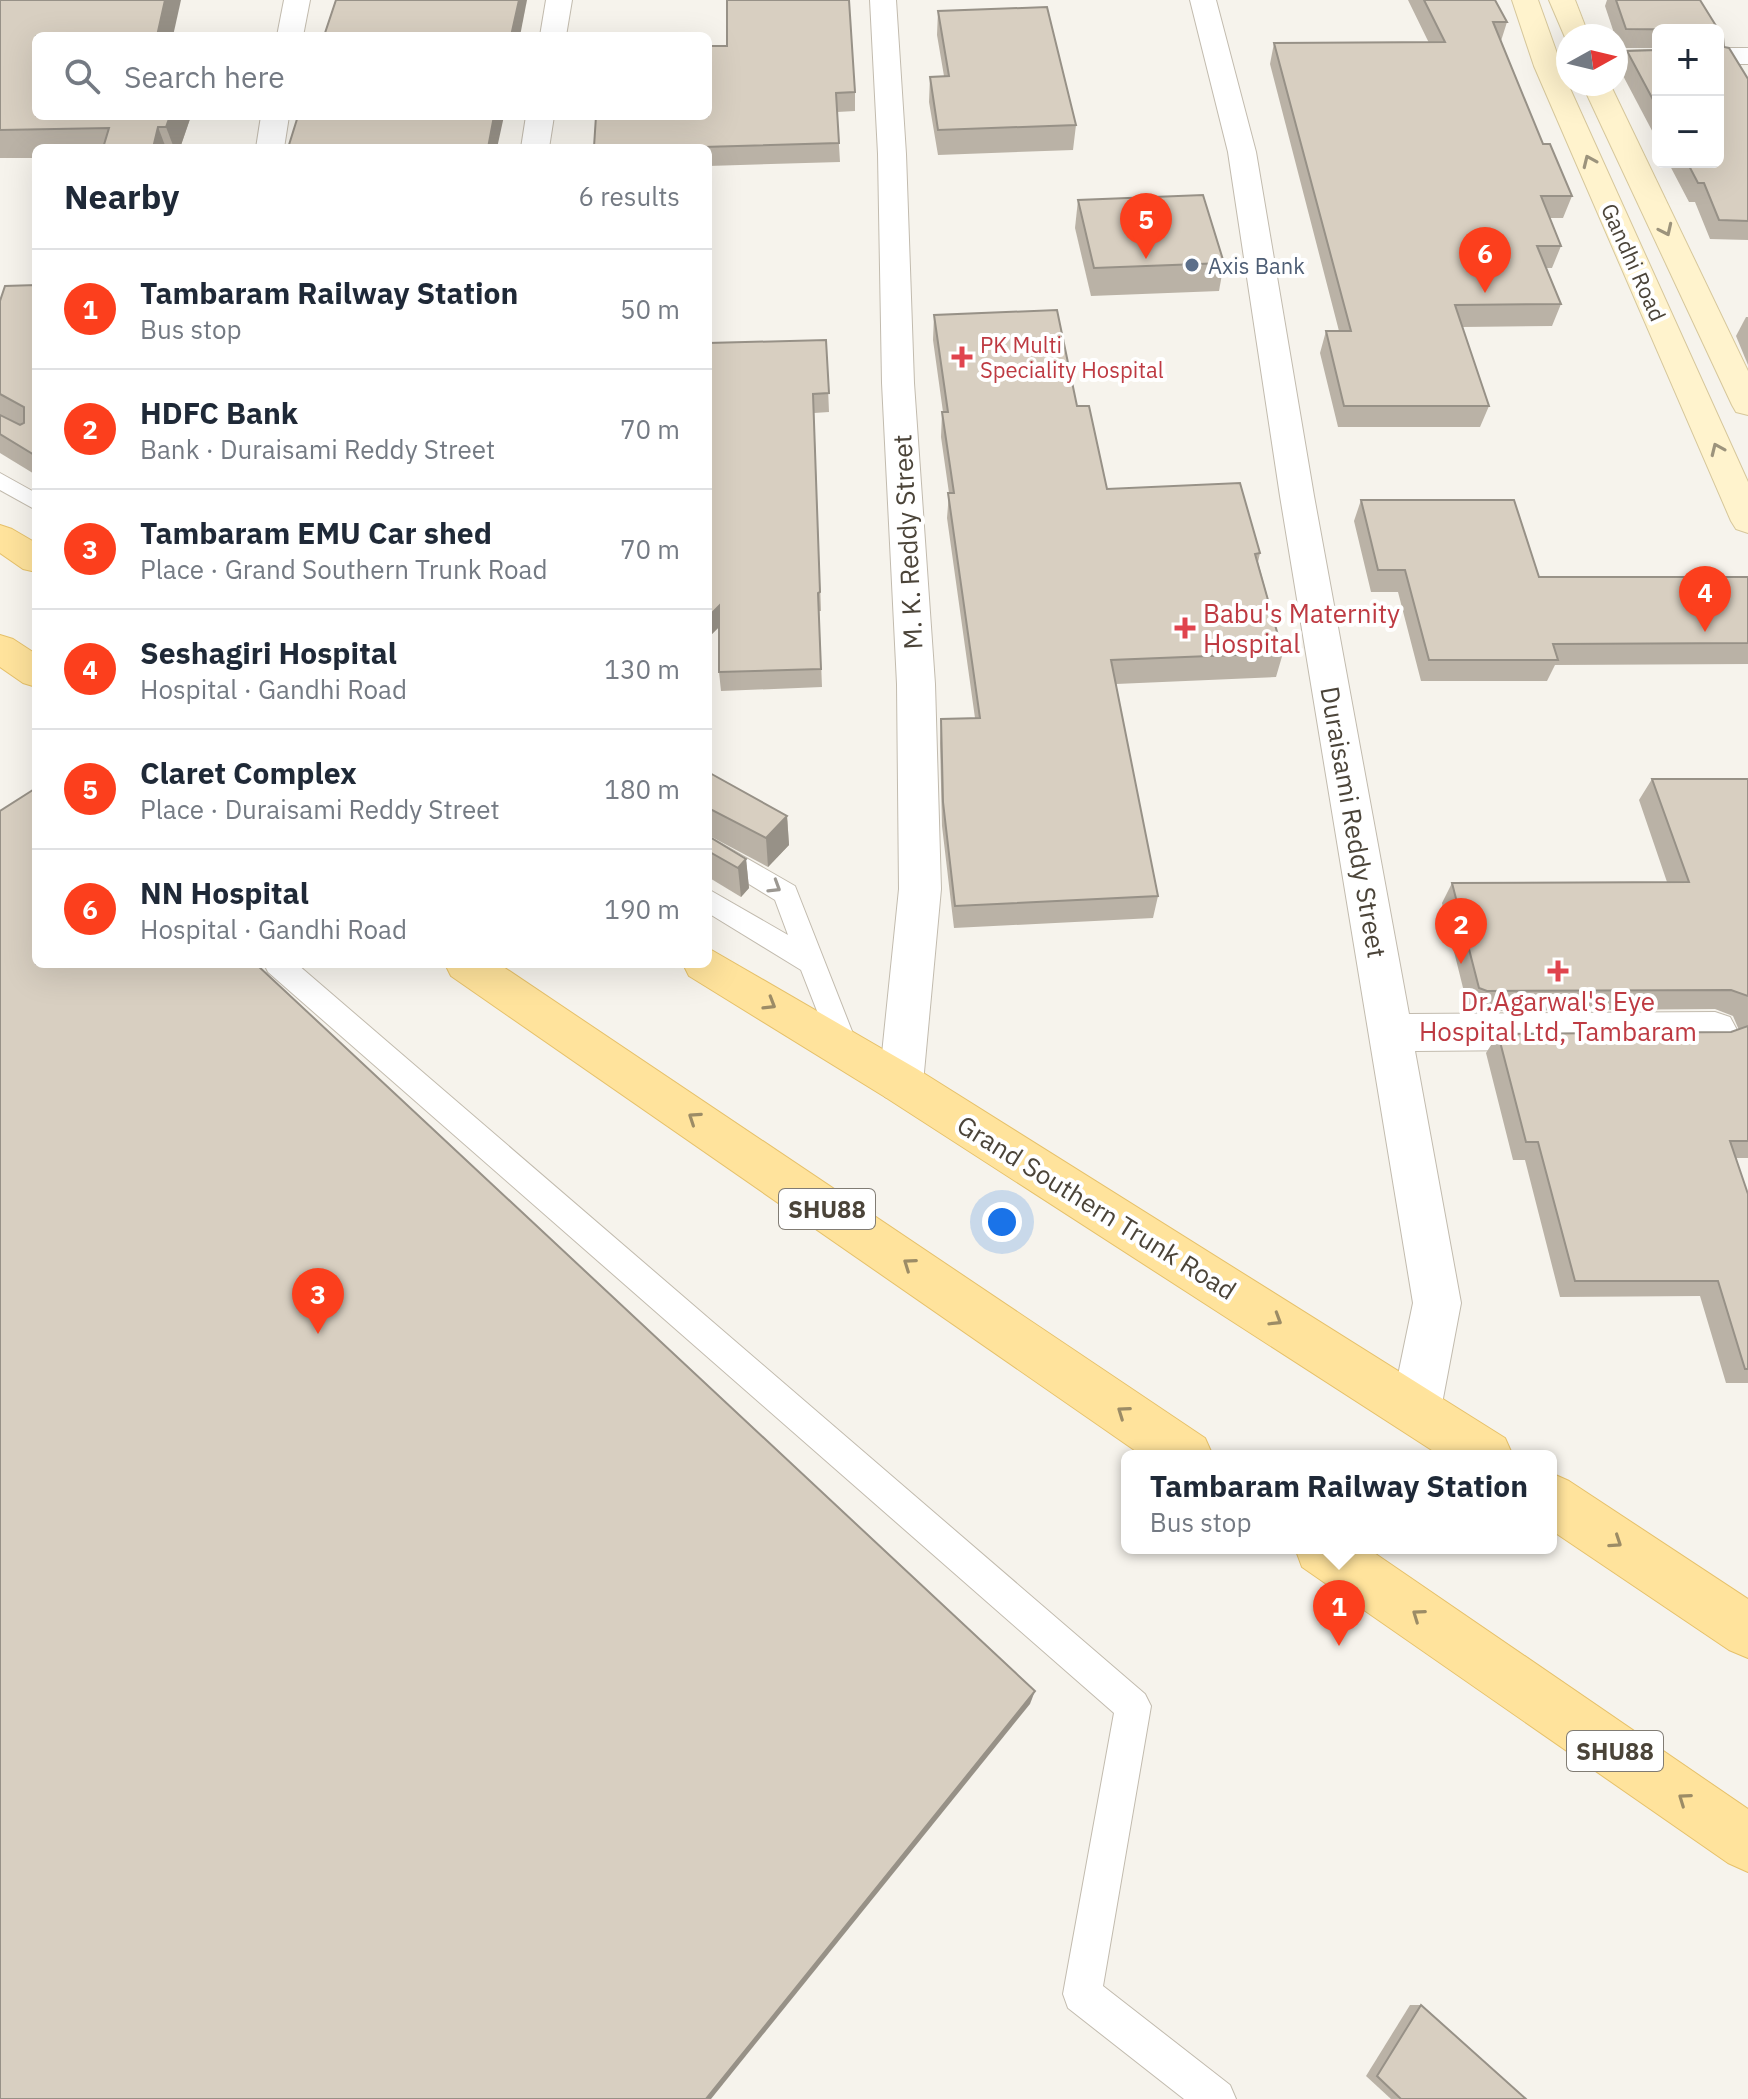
<!DOCTYPE html>
<html lang="en">
<head>
<meta charset="utf-8">
<style>
  :root { --surface:#fff; --page:#f6f6f7; --text:#1f2937; --muted:#747a83; --line:#e0e1e3; --accent:#fc3f1d }
  body { margin:0; font-family:"IBM Plex Sans",sans-serif; background:var(--page); color:var(--text) }
  .controls { position:absolute; right:24px; top:24px; display:grid; overflow:hidden; border-radius:12px; box-shadow:0 8px 32px #0002 }
  .controls button { width:72px; height:72px; display:grid; place-items:center; padding:0; border:0; border-bottom:2px solid var(--line); background:var(--surface); color:var(--text); font:40px sans-serif }
  .compass { position:absolute; left:1556px; top:24px; width:72px; height:72px; border-radius:50%; background:var(--surface); box-shadow:0 8px 32px #0002; rotate:82deg }
  .you { position:absolute; left:1002px; top:1222px; width:28px; height:28px; margin:-20px; border:6px solid #fff; border-radius:50%; background:#1a73e8; box-shadow:0 0 0 12px #1a73e833 }
  .badge { display:grid; place-items:center; width:52px; height:52px; border-radius:50%; background:var(--accent); color:#fff; font-size:26px; font-weight:700 }
  .pin { position:absolute; translate:-50% -66px; filter:drop-shadow(0 2px 4px #0008) }
  .pin::after { content:''; position:absolute; top:42px; width:28px; height:24px; background:inherit; clip-path:polygon(0 0,100% 0,50% 100%) }
  .popup { position:absolute; left:1121px; top:1450px; width:436px; height:104px; box-sizing:border-box; display:grid; place-content:center; border-radius:12px; background:var(--surface); filter:drop-shadow(0 2px 6px #0005); font-size:26px; white-space:nowrap; color:var(--muted) }
  .popup b { font-size:30px; color:var(--text) }
  .popup::after { content:''; position:absolute; left:50%; top:100%; margin-left:-16px; border:16px solid transparent; border-top-color:var(--surface) }
  .list { margin:0; padding:0; list-style:none }
  h2 { display:flex; justify-content:space-between; align-items:center; height:104px; margin:0; padding:0 32px; font-size:34px }
  h2 small { font-size:26px; font-weight:400; color:var(--muted) }
  .list li { display:grid; grid-template-columns:52px 1fr auto; gap:24px; align-items:center; box-sizing:border-box; height:120px; padding:0 32px; border-top:2px solid var(--line) }
  .list b { display:block; font-size:30px; white-space:nowrap }
  .list p { margin:0; font-size:26px; white-space:nowrap; color:var(--muted) }
  .list em { font-size:26px; font-style:normal; color:var(--muted) }
  .icon { flex:none; width:44px; height:44px; fill:none; stroke:currentColor; stroke-width:2; stroke-linecap:round; stroke-linejoin:round }
  .map { position:relative; flex:none; width:1748px; height:2099px; overflow:hidden }
  .search { position:absolute; background:var(--surface); box-shadow:0 8px 32px #0002; left:32px; top:32px; width:680px; height:88px; display:flex; align-items:center; gap:20px; box-sizing:border-box; padding:0 28px; border-radius:12px; color:var(--muted); font-size:30px }
  .panel { position:absolute; background:var(--surface); box-shadow:0 8px 32px #0002; left:32px; top:144px; width:680px; height:824px; border-radius:12px }
  .map>svg:first-child { display:block }
</style>
</head>
<body>
<div class="map">
<svg width="1748" height="2099" viewBox="0 0 1748 2099">
  <rect width="100%" height="100%" fill="#f6f3ec"/>
  <g fill="none" stroke-linecap="round" stroke-linejoin="round">
    <g stroke="#c2bbae" stroke-width="2">
      <g id="service">
        <polygon points="0,473 36,493 36,510 0,490"/>
        <polygon points="708,836 795,886 859,1049 855,1057 845,1061 835,1057 801,970 708,913 708,889 788,935 775,900 708,859"/>
        <polygon points="264,964 297,964 1145,1694 1151,1706 1103,1986 1230,2085 1236,2099 1184,2099 1068,2008 1063,1994 1114,1713 268,972"/>
      </g>
    </g>
    <g stroke="#c2bbae" stroke-width="2">
      <g id="minor">
        <polygon points="284,0 310,0 303,36 277,36"/>
        <polygon points="546,0 572,0 566,36 540,36"/>
        <polygon points="870,0 896,0 906,154 914,383 935,684 941,889 923,1083 917,1097 901,1102 885,1097 879,1083 899,889 897,684 882,383 878,154"/>
        <polygon points="1190,0 1216,0 1256,152 1314,496 1409,1014 1715,1012 1730,1017 1737,1030 1730,1043 1715,1048 1415,1051 1461,1303 1441,1409 1434,1426 1416,1433 1398,1426 1391,1409 1413,1303 1280,496 1228,152"/>
        <rect x="1718" y="48" width="30" height="16"/>
        <polygon points="1658,50 1658,66 1616,67 1616,51"/>
        <polygon points="261,116 289,116 284,148 256,148"/>
        <polygon points="526,116 554,116 549,148 521,148"/>
      </g>
    </g>
    <g stroke="#d6c79b" stroke-width="2">
      <g id="secondary">
        <polygon points="1512,0 1538,0 1568,84 1748,482 1748,533 1736,529 1731,521 1534,66"/>
        <polygon points="1549,0 1575,0 1589,36 1568,36 1567,42"/>
        <polygon points="1582,84 1610,84 1748,371 1748,415 1736,412 1732,405"/>
      </g>
    </g>
    <g stroke="#e6c16a" stroke-width="2">
      <g id="primary">
        <polygon points="0,525 12,529 36,543 36,572 23,569 0,553"/>
        <polygon points="0,635 13,639 36,654 36,687 23,683 0,667"/>
        <polygon points="708,948 917,1069 1505,1438 1513,1456 1441,1456 885,1097 689,976 683,964 708,964"/>
        <polygon points="445,964 499,964 1205,1438 1213,1456 1143,1456 451,976"/>
        <polygon points="1551,1473 1569,1481 1748,1599 1748,1658 1729,1650 1551,1530"/>
        <polygon points="1295,1548 1367,1548 1748,1809 1748,1872 1728,1863 1302,1567"/>
      </g>
    </g>
    <use href="#service" fill="#fff" fill-rule="evenodd"/>
    <use href="#minor" fill="#fff" fill-rule="evenodd"/>
    <use href="#secondary" fill="#fff3cd" fill-rule="evenodd"/>
    <use href="#primary" fill="#ffe39c" fill-rule="evenodd"/>
  </g>
  <g fill="#bab2a6">
    <polygon points="0,0 36,36 191,116 180,148 36,148 36,158 0,158"/>
    <polygon points="1408,0 1495,0 1507,22 1501,41 1543,144 1572,196 1563,218 1549,218 1561,246 1552,268 1546,268 1561,304 1552,326 1462,327 1489,406 1480,427 1338,427 1320,353 1326,331 1339,331 1270,64 1274,43 1429,43"/>
    <polygon points="1607,0 1700,0 1723,37 1724,47 1729,48 1748,79 1748,240 1710,239 1695,202 1689,202 1668,162 1718,162 1718,30 1658,30 1658,48 1619,48 1605,6"/>
    <polygon points="938,11 1076,125 1073,150 938,155 929,102 930,77 944,76 937,35"/>
    <polygon points="727,46 855,92 855,111 837,112 840,162 708,166 708,148 582,148 594,147"/>
    <polygon points="1658,50 1658,142 1620,70 1627,51"/>
    <polygon points="1078,200 1224,263 1219,291 1091,296 1075,228"/>
    <polygon points="36,285 36,475 0,453 0,301"/>
    <polygon points="934,315 1077,406 1107,489 1260,553 1258,562 1283,653 1276,677 1116,684 1158,896 1153,918 954,928 942,826 940,743 941,719 975,718 947,518 949,493 941,437 942,412 943,412 933,340"/>
    <polygon points="1746,317 1748,317 1748,365 1736,336"/>
    <polygon points="826,340 829,412 814,413 821,611 819,611 822,687 721,691 719,672 719,627 708,638 708,343"/>
    <polygon points="1361,500 1539,577 1748,577 1748,664 1555,665 1547,681 1421,681 1398,592 1371,592 1354,521"/>
    <polygon points="708,772 787,816 789,845 768,867 708,835"/>
    <polygon points="1652,779 1748,779 1748,1158 1736,1158 1748,1194 1748,1383 1726,1383 1700,1296 1560,1297 1525,1160 1513,1160 1486,1053 1498,1034 1731,1032 1739,1030 1733,1016 1715,1009 1476,1011 1468,1008 1442,903 1452,883 1667,882 1639,800"/>
    <polygon points="708,836 746,859 749,888 741,897 708,877"/>
    <polygon points="1410,2005 1421,2005 1526,2099 1391,2099 1366,2076"/>
  </g>
  <g fill="#979187">
    <polygon points="165,0 181,0 173,36 157,36"/>
    <polygon points="519,0 527,0 520,36 511,36"/>
    <polygon points="170,116 191,116 180,148 174,148 166,127"/>
    <polygon points="494,116 504,116 497,148 488,148"/>
    <polygon points="158,127 166,148 153,148"/>
    <polygon points="719,606 721,625 708,638 708,617"/>
    <polygon points="787,816 789,845 768,867 766,838"/>
    <polygon points="746,859 749,888 741,897 738,868"/>
    <polygon points="1035,1691 1030,1704 711,2099 706,2099"/>
  </g>
  <g fill="#d8cfc1" stroke="#979187" stroke-width="2">
    <polygon points="0,0 165,0 157,36 36,36 36,116 170,116 166,127 158,127 153,148 103,148 109,128 0,130"/>
    <polygon points="336,0 519,0 511,36 324,36"/>
    <polygon points="727,0 849,0 855,92 836,93 839,143 703,147 703,148 582,148 594,147 596,116 708,116 708,46 727,46"/>
    <polygon points="1424,0 1495,0 1507,22 1493,22 1543,144 1550,144 1572,196 1541,196 1561,246 1537,246 1561,304 1455,305 1489,406 1344,406 1326,331 1351,331 1274,43 1445,42"/>
    <polygon points="1616,0 1700,0 1723,37 1724,47 1729,48 1748,79 1748,221 1719,220 1704,183 1698,183 1687,162 1718,162 1718,30 1626,29"/>
    <polygon points="1047,7 1076,125 938,130 930,77 949,76 938,11"/>
    <polygon points="1658,50 1658,109 1627,51"/>
    <polygon points="298,116 494,116 488,148 288,148"/>
    <polygon points="1203,195 1224,263 1094,268 1078,200"/>
    <polygon points="36,285 36,456 0,434 0,415 20,425 24,423 24,407 0,394 0,301 5,286"/>
    <polygon points="1057,310 1077,406 1089,406 1107,489 1240,483 1260,553 1255,554 1283,653 1111,660 1158,896 955,906 943,802 941,719 980,718 948,493 954,493 942,412 948,412 934,315"/>
    <polygon points="826,340 829,393 813,394 820,592 818,593 821,669 719,672 719,606 708,617 708,343"/>
    <polygon points="1361,500 1514,500 1539,577 1748,577 1748,643 1553,644 1558,660 1429,660 1405,570 1378,570"/>
    <polygon points="708,772 787,816 766,838 708,808"/>
    <polygon points="1652,779 1748,779 1748,996 1731,990 1487,991 1479,988 1452,883 1689,882"/>
    <polygon points="36,788 36,964 256,964 1035,1691 706,2099 0,2099 0,811"/>
    <polygon points="708,836 746,859 738,868 708,851"/>
    <polygon points="1748,1026 1748,1141 1730,1141 1748,1194 1748,1369 1745,1369 1718,1281 1575,1281 1538,1142 1526,1142 1498,1034 1731,1032"/>
    <polygon points="1421,2005 1526,2099 1401,2099 1377,2076"/>
  </g>
  <defs><path id="oneway-chevron" d="M-2-3.5L2.5 0L-2 3.5" fill="none" stroke-width="1.6" stroke-linecap="round" stroke-linejoin="round" transform="scale(2)"/></defs>
  <g stroke="#9c937c">
    <use href="#oneway-chevron" transform="translate(1589 161) rotate(-114)"/>
    <use href="#oneway-chevron" transform="translate(1666 230) rotate(65)"/>
    <use href="#oneway-chevron" transform="translate(1717 449) rotate(-114)"/>
  </g>
  <use stroke="#9c9892" href="#oneway-chevron" transform="translate(775 887) rotate(32)"/>
  <g stroke="#9c8c66">
    <use href="#oneway-chevron" transform="translate(770 1004) rotate(31)"/>
    <use href="#oneway-chevron" transform="translate(694 1118) rotate(-146)"/>
    <use href="#oneway-chevron" transform="translate(909 1264) rotate(-145)"/>
    <use href="#oneway-chevron" transform="translate(1276 1320) rotate(32)"/>
    <use href="#oneway-chevron" transform="translate(1123 1412) rotate(-145)"/>
    <use href="#oneway-chevron" transform="translate(1616 1542) rotate(34)"/>
    <use href="#oneway-chevron" transform="translate(1418 1615) rotate(-145)"/>
    <use href="#oneway-chevron" transform="translate(1684 1799) rotate(-145)"/>
  </g>
  <circle fill="#5c6f8a" stroke="#fff" stroke-width="3" cx="1192" cy="265" r="8"/>
  <g fill="#e0444e" stroke="#fff" stroke-width="3">
    <path d="M958 345h8v8h8v8h-8v8h-8v-8h-8v-8h8z"/>
    <path d="M1181 616h8v8h8v8h-8v8h-8v-8h-8v-8h8z"/>
    <path d="M1554 959h8v8h8v8h-8v8h-8v-8h-8v-8h8z"/>
  </g>
  <g text-anchor="middle" dominant-baseline="central" stroke-width="8" stroke-linejoin="round" paint-order="stroke">
    <g font-size="22" fill="#4b4439" stroke="#fff">
      <text transform="translate(1634 262) rotate(66)">Gandhi Road</text>
    </g>
    <g font-size="22" fill="#4e5e75" stroke="#fff" text-anchor="start">
      <text x="1208" y="265">Axis Bank</text>
    </g>
    <g font-size="22" fill="#be3a42" stroke="#fff" text-anchor="start">
      <text x="980" y="344">PK Multi<tspan x="980" dy="25">Speciality Hospital</tspan></text>
    </g>
    <g fill="#fff" stroke="#817c74" stroke-width="2">
      <rect x="779" y="1189" width="96" height="40" rx="6"/>
      <rect x="1567" y="1731" width="96" height="40" rx="6"/>
    </g>
    <g font-size="24" font-weight="bold" fill="#4b4439">
      <text x="827" y="1209">SHU88</text>
      <text x="1615" y="1751">SHU88</text>
    </g>
    <g font-size="26" fill="#4b4439" stroke="#fff">
      <text transform="translate(907 542) rotate(-93)">M. K. Reddy Street</text>
      <text transform="translate(1354 822) rotate(80)">Duraisami Reddy Street</text>
      <text transform="translate(1097 1207) rotate(32)">Grand Southern Trunk Road</text>
    </g>
    <g font-size="26" fill="#be3a42" stroke="#fff" text-anchor="start">
      <text x="1203" y="613">Babu's Maternity<tspan x="1203" dy="30">Hospital</tspan></text>
      <text x="1558" y="1001" text-anchor="middle">Dr.Agarwal's Eye<tspan x="1558" dy="30">Hospital Ltd, Tambaram</tspan></text>
    </g>
  </g>
</svg>
<div class="controls">
<button>+</button>
<button>−</button>
</div>
<svg class="compass" viewBox="-18 -18 36 36"><path d="M0-13l5 13h-10z" fill="#e53935"/><path d="M0 13l5-13h-10z" fill="#747a83"/></svg>
<div class="you"></div>
<div class="pin badge" style="left:1339px;top:1646px">1</div>
<div class="popup"><b>Tambaram Railway Station</b>Bus stop</div>
<div class="pin badge" style="left:1461px;top:964px">2</div>
<div class="pin badge" style="left:318px;top:1334px">3</div>
<div class="pin badge" style="left:1705px;top:632px">4</div>
<div class="pin badge" style="left:1146px;top:259px">5</div>
<div class="pin badge" style="left:1485px;top:293px">6</div>
<div class="search"><svg class="icon" aria-label="search" viewBox="0 0 24 24"><circle cx="10" cy="10" r="6"/><path d="M15 15l6 6"/></svg>Search here</div>
<section class="panel">
<h2>Nearby<small>6 results</small></h2>
<ul class="list">
<li><span class="badge">1</span><div><b>Tambaram Railway Station</b><p>Bus stop</p></div><em>50 m</em></li>
<li><span class="badge">2</span><div><b>HDFC Bank</b><p>Bank · Duraisami Reddy Street</p></div><em>70 m</em></li>
<li><span class="badge">3</span><div><b>Tambaram EMU Car shed</b><p>Place · Grand Southern Trunk Road</p></div><em>70 m</em></li>
<li><span class="badge">4</span><div><b>Seshagiri Hospital</b><p>Hospital · Gandhi Road</p></div><em>130 m</em></li>
<li><span class="badge">5</span><div><b>Claret Complex</b><p>Place · Duraisami Reddy Street</p></div><em>180 m</em></li>
<li><span class="badge">6</span><div><b>NN Hospital</b><p>Hospital · Gandhi Road</p></div><em>190 m</em></li>
</ul>
</section>
</div>
</body>
</html>
